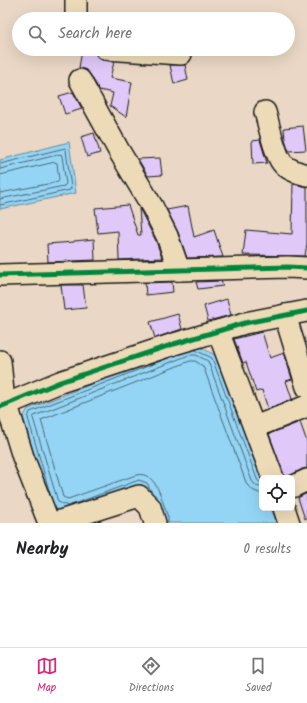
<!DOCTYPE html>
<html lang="en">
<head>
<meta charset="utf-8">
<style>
  :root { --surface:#fff; --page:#f2f2f2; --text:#202124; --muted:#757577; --line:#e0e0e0; --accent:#db2777 }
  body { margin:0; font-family:Kalam,sans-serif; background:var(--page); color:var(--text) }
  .controls { position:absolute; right:12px; bottom:12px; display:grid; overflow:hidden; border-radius:6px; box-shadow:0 4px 16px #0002 }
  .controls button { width:36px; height:36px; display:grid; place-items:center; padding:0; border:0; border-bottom:1px solid var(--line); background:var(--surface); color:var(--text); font:20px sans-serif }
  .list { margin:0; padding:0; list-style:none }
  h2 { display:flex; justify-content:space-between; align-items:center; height:52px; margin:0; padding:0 16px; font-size:17px }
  h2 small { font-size:13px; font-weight:400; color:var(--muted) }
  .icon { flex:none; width:22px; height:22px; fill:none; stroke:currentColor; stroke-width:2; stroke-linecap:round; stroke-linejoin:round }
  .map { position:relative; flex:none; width:307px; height:523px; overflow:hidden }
  .search { position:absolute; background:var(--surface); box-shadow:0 4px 16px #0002; left:12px; right:12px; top:12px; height:44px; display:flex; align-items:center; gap:10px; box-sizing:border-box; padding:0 14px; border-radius:22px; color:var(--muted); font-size:15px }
  .sheet { height:124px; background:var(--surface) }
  nav { display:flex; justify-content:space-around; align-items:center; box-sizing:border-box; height:56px; border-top:1px solid var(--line); background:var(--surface); font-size:11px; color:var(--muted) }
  nav a { display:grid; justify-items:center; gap:2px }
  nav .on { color:var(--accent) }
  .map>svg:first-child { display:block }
</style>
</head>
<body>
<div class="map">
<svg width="307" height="523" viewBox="0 0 307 523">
  <rect width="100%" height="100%" fill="#ead7c5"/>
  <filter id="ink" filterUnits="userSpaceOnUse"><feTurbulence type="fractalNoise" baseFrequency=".025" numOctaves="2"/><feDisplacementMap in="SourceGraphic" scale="8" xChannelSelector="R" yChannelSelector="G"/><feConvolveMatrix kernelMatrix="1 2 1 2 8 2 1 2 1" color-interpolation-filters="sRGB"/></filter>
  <g filter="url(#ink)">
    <g fill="#94d5f6" stroke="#648b9f">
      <polygon points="69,142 76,193 0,209 0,160"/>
      <polygon points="188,346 198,346 215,355 262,482 262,508 271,508 277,523 154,523 141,489 68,516 50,508 23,417 28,409"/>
    </g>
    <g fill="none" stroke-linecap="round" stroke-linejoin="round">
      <g stroke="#4c6673" stroke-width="1">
        <polyline points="0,164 65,148 66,150 71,188 70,190 0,205"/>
        <polyline points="0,169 61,154 62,156 66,184 64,186 0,199"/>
        <polyline points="0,175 55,162 57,163 59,180 58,182 0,193"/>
        <polyline points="195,350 212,358 257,479 259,482 262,482"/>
        <polyline points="152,493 147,483 139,480 68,506 58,502 33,418 34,416 189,355 196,355 208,361 252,481 256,486 262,487"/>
        <polyline points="51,497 28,418 30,412 166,359"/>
        <path d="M168 523V517C162 502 157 470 136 475L68 499 63 497 41 420 190 361H195L203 366 247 485 254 491 262 494"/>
      </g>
    </g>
    <g fill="#e0c8f8" stroke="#1c1c1c">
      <polygon points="82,50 95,52 100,59 114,62 110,78 132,82 126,117 110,106 113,93 99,90 90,74 86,70 79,68"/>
      <polygon points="170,65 185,65 188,80 174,84"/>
      <polygon points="73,92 82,109 65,114 59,96"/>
      <polygon points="303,126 306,150 289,151 285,139 284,128"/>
      <polygon points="94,133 100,153 87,157 81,137"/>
      <polygon points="260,140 267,163 253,164 252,141"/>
      <polygon points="160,158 162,175 148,176 138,159"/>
      <polygon points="293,184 307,187 307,243 305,256 243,255 246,230 292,234"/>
      <polygon points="128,205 138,235 141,235 139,208 156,241 162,258 119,260 118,231 98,233 95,208"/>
      <polygon points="188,206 194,237 214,230 223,257 187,258 178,232 167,210"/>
      <polygon points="94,239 95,260 48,262 47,244 74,242 74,241"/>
      <polygon points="221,281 223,286 198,289 196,282"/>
      <polygon points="172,282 173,292 146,295 145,283"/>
      <polygon points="61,285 83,285 86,308 64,310"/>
      <polygon points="227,299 231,315 208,321 204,306"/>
      <polygon points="178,314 182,329 155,338 150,322"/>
      <polygon points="262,332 270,358 284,353 292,379 286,381 292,399 268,409 262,390 256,392 246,362 243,363 234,339"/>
      <polygon points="300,422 307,442 307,468 302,469 285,478 269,434"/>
      <polygon points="307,493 307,518 305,519 298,498"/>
    </g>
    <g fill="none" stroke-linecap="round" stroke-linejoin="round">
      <g stroke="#1c1c1c" stroke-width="24">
        <g id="minor">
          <polyline points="76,19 76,0"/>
          <polyline points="106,49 181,54"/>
          <polyline points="80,80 119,151 153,208 167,236 179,270"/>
          <path d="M265 112C269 124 275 157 284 165 291 171 299 173 307 175"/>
          <polyline points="0,275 288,267 307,268"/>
          <polyline points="285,315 307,387"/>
          <polyline points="218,331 273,478"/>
          <polyline points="0,361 3,392 23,457 49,523"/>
          <polyline points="0,407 60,382 174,344 245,323 307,311"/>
          <polyline points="255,427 307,406"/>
          <polyline points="292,487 307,480"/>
          <polyline points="284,508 289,523"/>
          <polyline points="54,523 139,496 150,507 155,523"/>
        </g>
      </g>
      <use href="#minor" stroke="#eddbb8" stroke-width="21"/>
      <g stroke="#eddbb8" stroke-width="8">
        <g id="cycleway">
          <polyline points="0,275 288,267 307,268"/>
          <polyline points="0,407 60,382 174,344 245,323 307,311"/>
        </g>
      </g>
      <use href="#cycleway" stroke="#00873e" stroke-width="5"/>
    </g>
  </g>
</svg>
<div class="controls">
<button><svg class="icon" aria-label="locate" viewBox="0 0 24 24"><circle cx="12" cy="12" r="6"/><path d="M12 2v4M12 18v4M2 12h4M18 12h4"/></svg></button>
</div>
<div class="search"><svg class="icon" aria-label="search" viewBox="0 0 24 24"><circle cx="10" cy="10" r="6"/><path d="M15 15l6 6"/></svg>Search here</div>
</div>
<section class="sheet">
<h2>Nearby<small>0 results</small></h2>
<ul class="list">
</ul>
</section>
<nav>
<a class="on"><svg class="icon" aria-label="map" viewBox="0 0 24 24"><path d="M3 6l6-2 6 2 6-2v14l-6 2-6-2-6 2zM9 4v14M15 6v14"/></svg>Map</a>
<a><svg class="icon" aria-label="directions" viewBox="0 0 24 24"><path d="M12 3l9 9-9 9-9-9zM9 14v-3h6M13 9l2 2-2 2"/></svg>Directions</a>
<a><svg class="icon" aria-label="saved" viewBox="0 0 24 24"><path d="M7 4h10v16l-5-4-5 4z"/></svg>Saved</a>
</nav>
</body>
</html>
